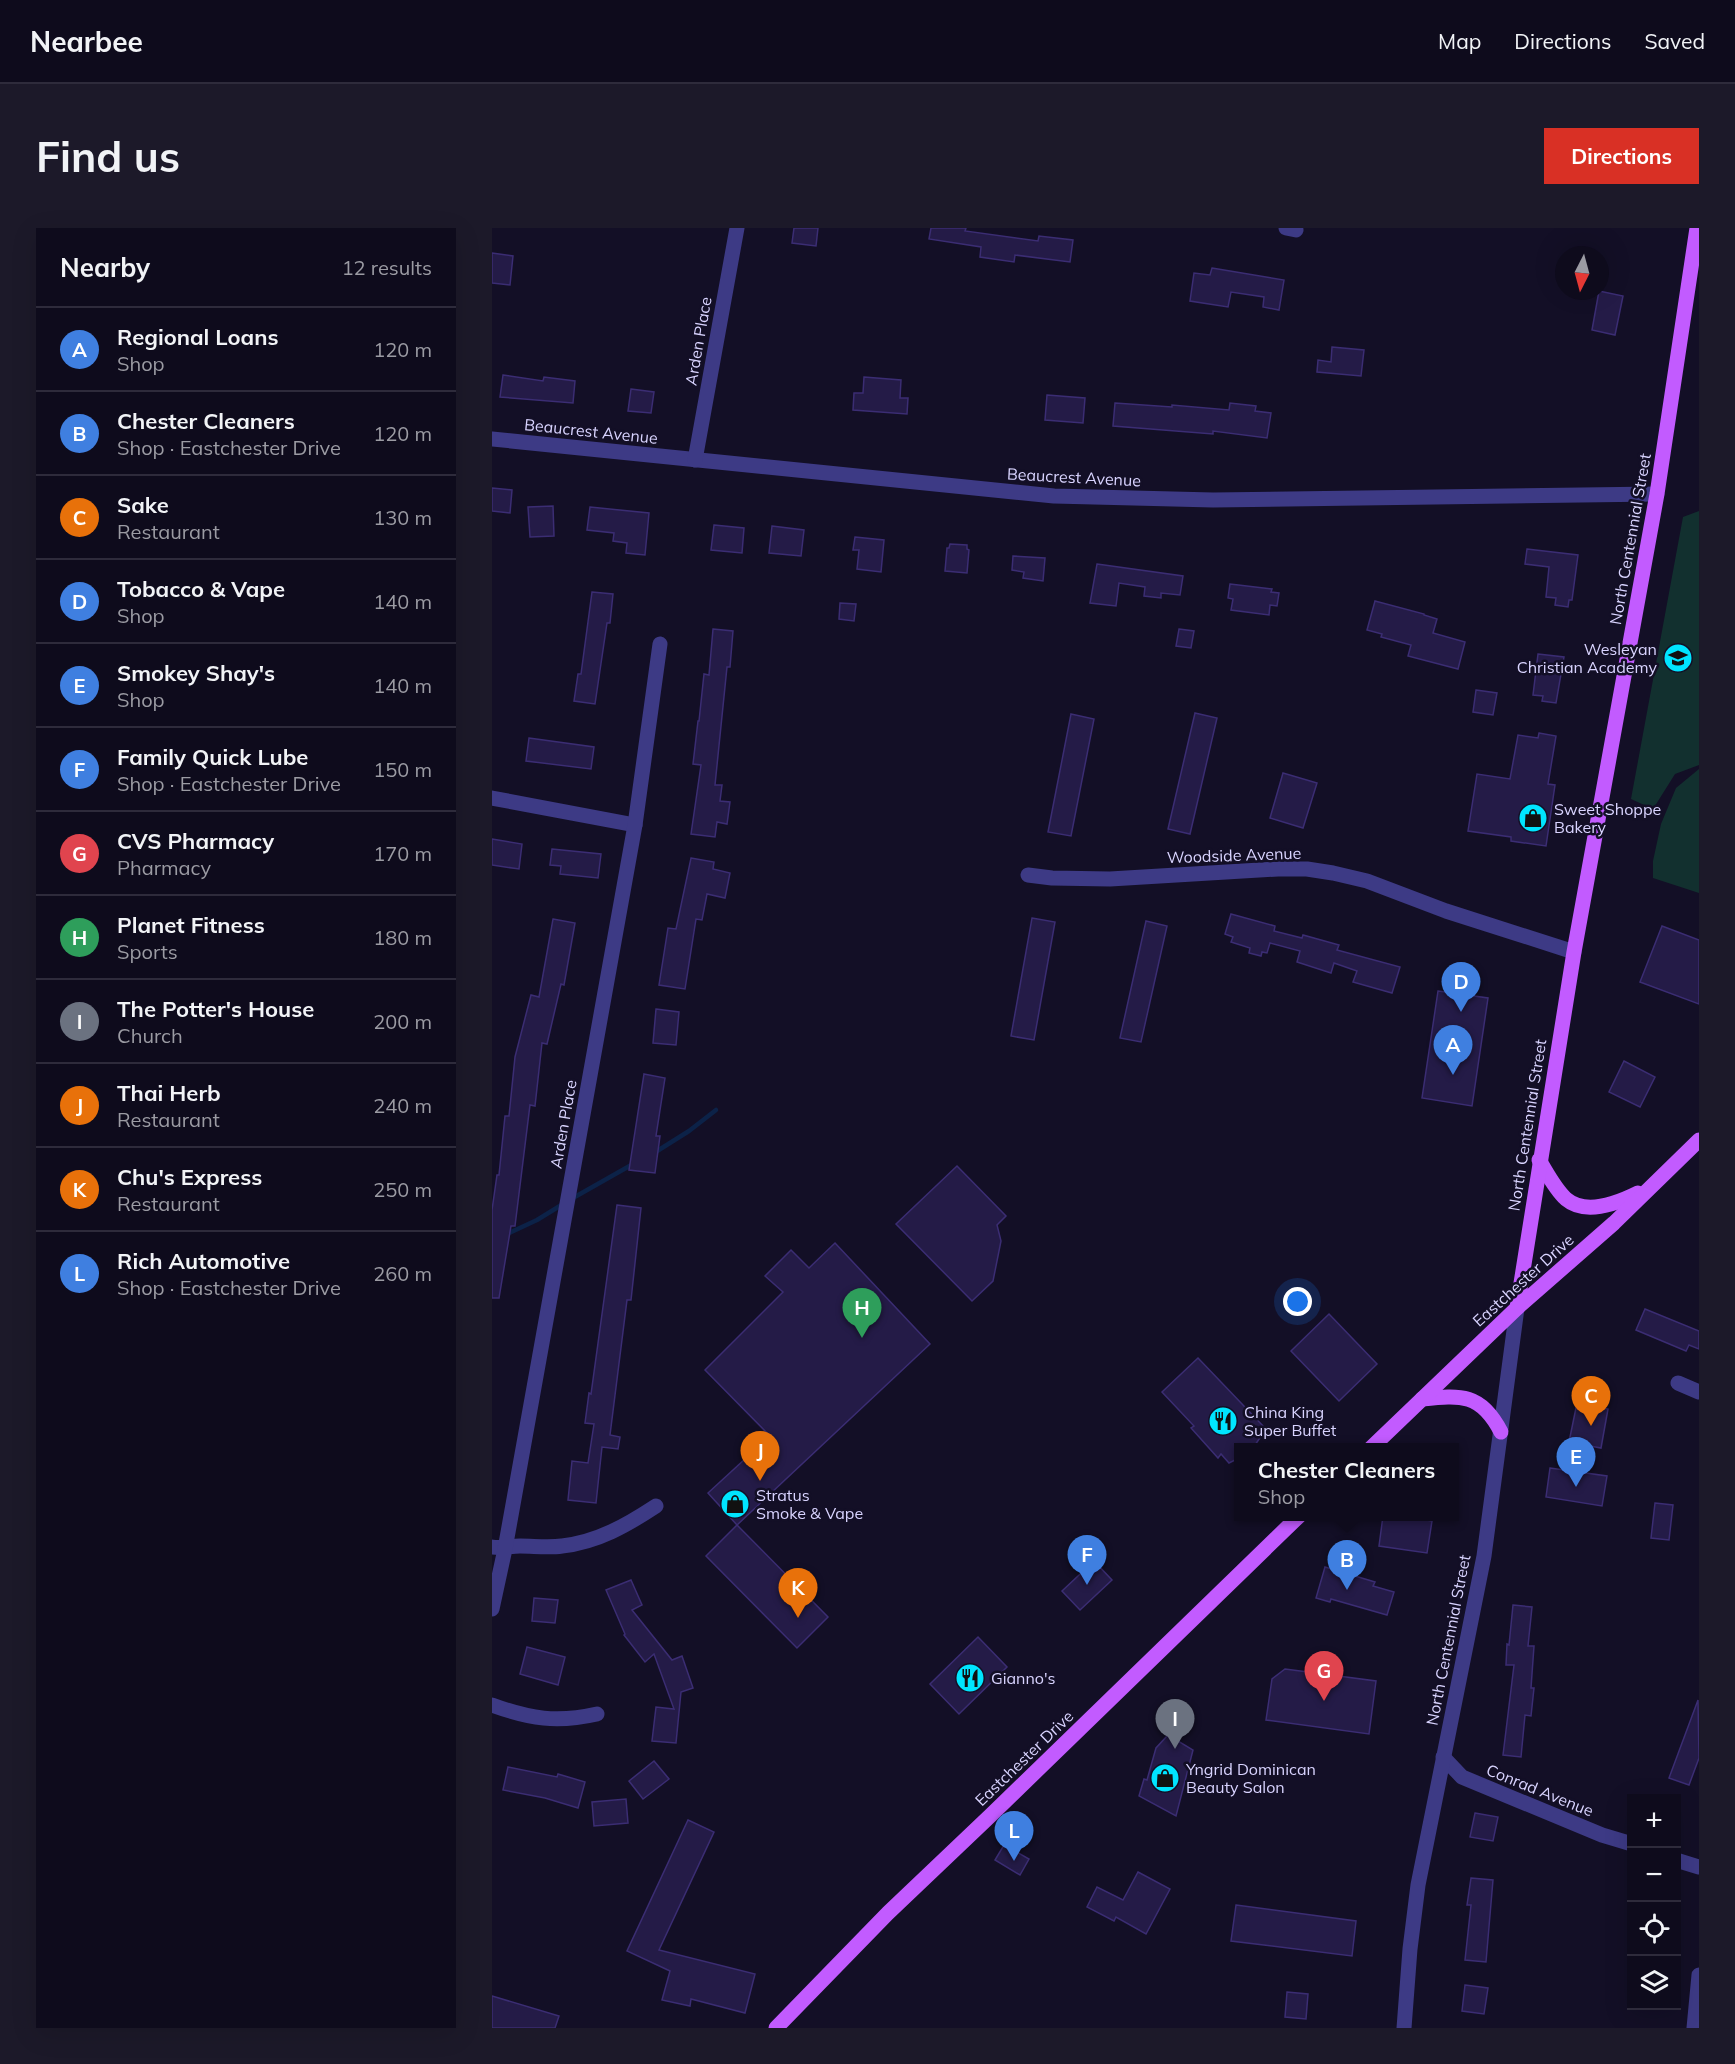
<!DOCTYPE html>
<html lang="en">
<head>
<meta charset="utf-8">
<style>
  :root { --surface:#0e0b1c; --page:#1c1929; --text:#f1f3f6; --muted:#9b9ba3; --line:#2e2b3b; --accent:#d93025 }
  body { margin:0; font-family:Mulish,sans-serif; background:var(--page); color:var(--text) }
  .controls { position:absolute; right:18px; bottom:18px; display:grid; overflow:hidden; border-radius:0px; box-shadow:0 6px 24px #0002 }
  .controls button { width:54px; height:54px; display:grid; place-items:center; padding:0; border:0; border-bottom:2px solid var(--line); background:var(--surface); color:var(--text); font:30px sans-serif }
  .compass { position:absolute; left:1063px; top:18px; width:54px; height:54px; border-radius:50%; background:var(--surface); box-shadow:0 6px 24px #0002; rotate:186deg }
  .you { position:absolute; left:806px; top:1074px; width:21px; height:21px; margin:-15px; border:4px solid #fff; border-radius:50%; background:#1a73e8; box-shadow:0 0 0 9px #1a73e833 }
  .badge { display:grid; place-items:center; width:39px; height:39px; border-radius:50%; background:var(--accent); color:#fff; font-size:20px; font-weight:700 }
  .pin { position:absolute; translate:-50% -50px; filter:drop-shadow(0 2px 3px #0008) }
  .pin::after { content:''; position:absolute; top:32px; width:21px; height:18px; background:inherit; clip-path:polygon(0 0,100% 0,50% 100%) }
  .popup { position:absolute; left:742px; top:1215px; width:225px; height:78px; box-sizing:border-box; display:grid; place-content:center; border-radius:0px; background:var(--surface); filter:drop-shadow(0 2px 4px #0005); font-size:20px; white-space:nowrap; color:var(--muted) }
  .popup b { font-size:22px; color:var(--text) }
  .popup::after { content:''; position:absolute; left:50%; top:100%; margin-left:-12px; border:12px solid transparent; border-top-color:var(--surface) }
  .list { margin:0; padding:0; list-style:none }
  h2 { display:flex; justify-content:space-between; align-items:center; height:78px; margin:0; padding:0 24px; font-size:26px }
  h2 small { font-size:20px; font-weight:400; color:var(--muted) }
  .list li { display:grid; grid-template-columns:39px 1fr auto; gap:18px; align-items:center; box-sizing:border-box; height:84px; padding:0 24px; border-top:2px solid var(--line) }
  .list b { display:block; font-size:22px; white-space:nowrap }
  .list p { margin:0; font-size:20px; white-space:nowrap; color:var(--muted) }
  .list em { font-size:20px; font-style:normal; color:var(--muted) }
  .icon { flex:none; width:33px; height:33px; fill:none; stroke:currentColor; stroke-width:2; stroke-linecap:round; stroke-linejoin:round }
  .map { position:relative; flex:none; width:1207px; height:1800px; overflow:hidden; border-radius:0px }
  header { display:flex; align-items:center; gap:36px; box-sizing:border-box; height:84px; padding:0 30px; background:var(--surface); border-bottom:2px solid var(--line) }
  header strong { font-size:28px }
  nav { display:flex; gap:33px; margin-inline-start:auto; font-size:21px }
  .intro { display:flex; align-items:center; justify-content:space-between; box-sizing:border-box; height:144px; padding:0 36px }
  h1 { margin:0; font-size:42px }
  .button { padding:15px 27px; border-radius:0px; background:var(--accent); color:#fff; font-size:21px; font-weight:700 }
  main { display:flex; gap:36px; padding:0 36px }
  aside { flex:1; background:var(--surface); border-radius:0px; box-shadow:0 6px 24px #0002 }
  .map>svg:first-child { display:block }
</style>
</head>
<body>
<header>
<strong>Nearbee</strong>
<nav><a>Map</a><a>Directions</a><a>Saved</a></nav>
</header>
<div class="intro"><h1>Find us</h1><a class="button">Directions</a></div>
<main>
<aside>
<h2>Nearby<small>12 results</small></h2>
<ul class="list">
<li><span class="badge" style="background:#3f7fe0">A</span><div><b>Regional Loans</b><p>Shop</p></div><em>120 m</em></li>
<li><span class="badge" style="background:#3f7fe0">B</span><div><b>Chester Cleaners</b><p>Shop · Eastchester Drive</p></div><em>120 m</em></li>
<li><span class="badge" style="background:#e8710a">C</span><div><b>Sake</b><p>Restaurant</p></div><em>130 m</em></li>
<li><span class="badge" style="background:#3f7fe0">D</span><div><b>Tobacco &amp; Vape</b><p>Shop</p></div><em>140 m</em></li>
<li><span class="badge" style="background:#3f7fe0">E</span><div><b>Smokey Shay's</b><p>Shop</p></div><em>140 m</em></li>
<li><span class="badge" style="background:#3f7fe0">F</span><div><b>Family Quick Lube</b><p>Shop · Eastchester Drive</p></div><em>150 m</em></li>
<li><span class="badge" style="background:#e0444e">G</span><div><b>CVS Pharmacy</b><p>Pharmacy</p></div><em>170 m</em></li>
<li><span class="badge" style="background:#2e9e5b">H</span><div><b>Planet Fitness</b><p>Sports</p></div><em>180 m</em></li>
<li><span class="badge" style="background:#6b7280">I</span><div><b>The Potter's House</b><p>Church</p></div><em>200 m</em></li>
<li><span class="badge" style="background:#e8710a">J</span><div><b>Thai Herb</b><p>Restaurant</p></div><em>240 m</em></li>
<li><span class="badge" style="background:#e8710a">K</span><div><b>Chu's Express</b><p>Restaurant</p></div><em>250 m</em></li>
<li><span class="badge" style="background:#3f7fe0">L</span><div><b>Rich Automotive</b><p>Shop · Eastchester Drive</p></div><em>260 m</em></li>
</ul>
</aside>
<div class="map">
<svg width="1207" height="1800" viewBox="0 0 1207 1800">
  <rect width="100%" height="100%" fill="#130f26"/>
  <g fill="#12302f">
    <polygon points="1207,283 1207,537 1183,546 1161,581 1139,571 1191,289"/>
    <polygon points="1207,541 1207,665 1161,650 1161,633 1169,596 1184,560"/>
  </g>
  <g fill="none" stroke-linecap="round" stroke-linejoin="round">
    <g stroke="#0c2248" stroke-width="4.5">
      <polyline points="162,925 197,903 224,882"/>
      <polyline points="81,970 141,936"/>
      <polyline points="15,1006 45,992 71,976"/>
    </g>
  </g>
  <g fill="#241b47" stroke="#3b2d73" stroke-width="1.5">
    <polygon points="302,0 326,0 324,18 300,15"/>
    <polygon points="439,0 474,0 473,3 546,13 547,8 581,12 578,34 523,27 522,34 488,29 489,19 437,11"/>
    <polygon points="0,25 21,28 18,57 0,55"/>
    <polygon points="720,40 792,52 787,82 771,79 772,69 739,64 736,79 698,73 702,45 718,47"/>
    <polygon points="1107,63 1131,68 1123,107 1100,102"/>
    <polygon points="840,119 872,122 869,148 825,144 826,132 839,134"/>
    <polygon points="11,147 51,153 52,149 83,153 81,175 8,169"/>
    <polygon points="372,149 409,152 408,170 416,170 415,186 361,182 362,165 371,165"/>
    <polygon points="139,161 162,164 159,185 136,183"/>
    <polygon points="555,167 593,170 591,195 553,192"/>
    <polygon points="623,175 680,179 680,177 737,182 738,175 764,178 763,183 779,185 775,210 721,203 721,206 621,198"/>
    <polygon points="0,260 20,262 18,285 0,283"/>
    <polygon points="61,278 62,308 38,309 36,279"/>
    <polygon points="98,279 157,285 153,327 134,325 135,315 121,313 122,305 95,302"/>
    <polygon points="222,297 252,300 250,325 219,322"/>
    <polygon points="280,298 312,302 309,328 277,325"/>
    <polygon points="363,309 392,312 389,344 365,341 367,322 361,322"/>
    <polygon points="458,316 475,317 475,321 477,322 475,345 453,343 455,320 457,320"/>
    <polygon points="1035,321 1086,327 1080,372 1077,372 1076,379 1063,377 1064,370 1054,369 1057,339 1033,336"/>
    <polygon points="521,328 553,330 551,353 531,350 532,344 520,342"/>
    <polygon points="605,336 691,348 688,367 669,365 669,370 652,368 653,359 627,355 624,378 598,375"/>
    <polygon points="738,356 780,361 779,364 787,365 785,378 778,377 777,387 739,382 741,371 736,370"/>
    <polygon points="100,364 121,366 118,395 115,395 103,476 82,473 86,446 89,446"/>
    <polygon points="883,373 932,386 932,387 945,391 941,405 973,414 966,441 916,428 919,417 889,409 890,406 875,402"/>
    <polygon points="348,375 364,376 362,393 347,391"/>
    <polygon points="221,401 241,403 238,439 235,439 223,557 230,557 228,573 238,574 235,596 225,594 223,609 199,606 209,537 201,536 206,493 207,493 212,446 217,447"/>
    <polygon points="687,401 702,403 699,420 684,418"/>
    <polygon points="1046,426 1072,429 1064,475 1050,473 1051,468 1041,467"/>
    <polygon points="984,462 1005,465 1001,487 981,484"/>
    <polygon points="703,485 725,490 698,606 676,601"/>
    <polygon points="579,486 602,491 579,608 556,604"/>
    <polygon points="1047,505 1064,508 1056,556 1063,557 1054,618 1019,613 1019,609 976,603 985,546 1018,551 1026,507 1046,510"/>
    <polygon points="37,510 102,519 99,541 34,533"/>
    <polygon points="791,545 825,555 811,600 778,590"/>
    <polygon points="0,611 30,616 27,641 0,637"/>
    <polygon points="60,621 109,626 106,650 68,646 69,638 58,637"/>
    <polygon points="199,630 222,634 221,641 238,645 233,670 215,666 210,692 204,691 193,761 167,757 176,700 184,701"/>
    <polygon points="739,686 783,698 782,703 810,710 811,707 847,717 845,722 908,739 900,765 861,754 865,743 842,735 839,745 805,734 808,723 778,715 775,725 770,724 769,728 757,725 758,720 739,714 741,709 733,706"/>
    <polygon points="540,690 563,694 542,812 519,808"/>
    <polygon points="61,691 83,695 72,757 69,756 55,816 50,815 43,878 38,877 23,998 19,998 7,1070 0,1070 0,982 5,947 7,947 13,888 17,888 23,829 39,767 47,769"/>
    <polygon points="654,693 675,698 649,814 628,810"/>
    <polygon points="1170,698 1207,712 1207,776 1148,754"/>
    <polygon points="946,763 996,770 980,878 930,870"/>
    <polygon points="164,781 187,784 184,817 161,815"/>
    <polygon points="1132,833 1163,849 1148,879 1117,864"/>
    <polygon points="152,846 173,850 164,908 168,908 163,945 137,942"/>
    <polygon points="465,938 514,988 505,997 509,1013 501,1053 480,1073 404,996"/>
    <polygon points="125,977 149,980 139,1072 135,1072 118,1207 128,1209 126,1221 110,1219 104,1275 76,1272 80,1233 96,1235 102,1196 93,1195 97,1165 99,1166"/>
    <polygon points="343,1015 438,1116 245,1297 216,1265 278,1208 213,1142 291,1064 273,1048 299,1022 317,1040"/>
    <polygon points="1153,1081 1207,1103 1207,1121 1197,1117 1194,1123 1144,1102"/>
    <polygon points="837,1086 885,1136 847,1173 799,1123"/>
    <polygon points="706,1130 774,1201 761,1220 747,1220 747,1230 737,1235 729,1226 726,1230 699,1200 702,1198 670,1164"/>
    <polygon points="1085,1175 1116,1181 1109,1220 1077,1214"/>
    <polygon points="1058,1240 1115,1248 1110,1278 1054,1269"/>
    <polygon points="1163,1275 1181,1277 1177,1312 1159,1310"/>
    <polygon points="891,1288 912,1288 940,1293 935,1325 887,1318"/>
    <polygon points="245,1297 336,1389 305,1420 214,1328"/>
    <polygon points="602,1333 620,1352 588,1382 570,1363"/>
    <polygon points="833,1339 883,1354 881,1358 902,1364 895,1387 839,1371 838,1374 824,1370"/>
    <polygon points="139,1352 150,1377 140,1382 180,1432 190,1428 201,1460 189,1464 184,1515 160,1513 164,1479 182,1481 162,1426 153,1434 132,1407 133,1406 114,1362"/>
    <polygon points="42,1370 66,1372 63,1395 40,1393"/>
    <polygon points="1021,1377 1040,1379 1036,1418 1042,1418 1039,1460 1042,1460 1039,1488 1033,1487 1029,1529 1011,1527 1022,1437 1014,1437 1015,1416 1017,1417"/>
    <polygon points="486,1409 515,1439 467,1486 438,1456"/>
    <polygon points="35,1419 73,1429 66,1457 28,1446"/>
    <polygon points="793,1441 884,1453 877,1506 774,1492 780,1451"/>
    <polygon points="1206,1472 1207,1530 1197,1557 1177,1550"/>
    <polygon points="676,1507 701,1522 684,1588 647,1568 652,1551 655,1552 664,1520"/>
    <polygon points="162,1533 177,1551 151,1571 137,1553"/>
    <polygon points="16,1539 65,1549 66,1546 93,1554 86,1580 53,1570 11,1562"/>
    <polygon points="134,1571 136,1595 102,1598 100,1574"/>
    <polygon points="983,1585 1006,1589 1001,1613 978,1609"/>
    <polygon points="196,1592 222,1604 167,1722 263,1746 253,1785 199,1771 198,1778 170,1772 178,1743 135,1723"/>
    <polygon points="512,1617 537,1631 528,1647 503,1632"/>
    <polygon points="646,1644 678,1661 654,1706 624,1689 622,1693 595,1679 605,1659 631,1672"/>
    <polygon points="979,1650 1001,1652 994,1734 973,1732 979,1677 975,1677"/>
    <polygon points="744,1677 864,1693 860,1728 739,1713"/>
    <polygon points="973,1757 996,1760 992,1786 970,1783"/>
    <polygon points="795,1764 816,1766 814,1791 793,1789"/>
    <polygon points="0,1768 67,1788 63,1800 0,1800"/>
  </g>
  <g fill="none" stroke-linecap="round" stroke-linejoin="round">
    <g stroke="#3d3a85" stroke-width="15">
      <polyline points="794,0 804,2"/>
      <polyline points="0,211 562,268 721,272 1165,266"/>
      <polyline points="203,232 245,0"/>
      <polyline points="0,570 143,597"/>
      <polyline points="536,647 560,650 618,651 786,641 815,641 841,645 875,653 954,683 1082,724"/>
      <polyline points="1186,1155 1207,1164"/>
      <path d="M0 1319C10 1321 18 1318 28 1318 42 1318 56 1320 70 1318 106 1314 135 1297 164 1278"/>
      <polyline points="0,1381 13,1321 143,597 168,416"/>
      <path d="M0 1477C38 1491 65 1495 105 1486"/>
      <polyline points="951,1529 970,1549 1110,1607 1140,1616"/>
      <polyline points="1184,1632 1207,1639"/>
      <polyline points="912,1800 918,1721 926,1657 992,1328 1025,1080"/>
      <polyline points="1202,1800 1207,1747"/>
    </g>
    <g stroke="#c25bff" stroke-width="15">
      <path d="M1047 932C1055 945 1063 961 1074 971 1094 988 1126 975 1146 965"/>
      <polyline points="1025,1080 1082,724 1165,266 1205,0"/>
      <path d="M930 1171C969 1167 989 1165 1009 1204"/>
      <polyline points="879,1220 1025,1080 1122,995 1207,912"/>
      <polyline points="284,1800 396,1685 499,1587 807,1288"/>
    </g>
  </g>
  <defs>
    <g id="school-disc" transform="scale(1.5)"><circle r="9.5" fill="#00e5ff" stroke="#130f26"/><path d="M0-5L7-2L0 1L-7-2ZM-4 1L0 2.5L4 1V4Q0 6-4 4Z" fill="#111"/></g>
    <g id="shop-disc" transform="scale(1.5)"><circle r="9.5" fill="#00e5ff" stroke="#130f26"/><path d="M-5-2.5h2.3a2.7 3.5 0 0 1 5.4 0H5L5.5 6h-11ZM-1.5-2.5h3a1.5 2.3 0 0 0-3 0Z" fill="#111"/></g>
    <g id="restaurant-disc" transform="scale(1.5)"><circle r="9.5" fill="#00e5ff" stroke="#130f26"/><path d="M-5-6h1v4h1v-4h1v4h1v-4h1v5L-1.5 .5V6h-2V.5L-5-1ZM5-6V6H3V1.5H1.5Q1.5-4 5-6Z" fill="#111"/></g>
  </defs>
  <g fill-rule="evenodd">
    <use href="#school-disc" x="1186" y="430"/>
    <use href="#shop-disc" x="1041" y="590"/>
    <use href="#restaurant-disc" x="731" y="1193"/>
    <use href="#shop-disc" x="243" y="1276"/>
    <use href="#restaurant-disc" x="478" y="1450"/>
    <use href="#shop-disc" x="673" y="1550"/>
  </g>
  <g text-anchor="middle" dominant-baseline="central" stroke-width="5" stroke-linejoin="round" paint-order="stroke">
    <g font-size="16" fill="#d9d4ff" stroke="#130f26">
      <text transform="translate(206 113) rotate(-80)">Arden Place</text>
      <text transform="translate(99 203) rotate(6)">Beaucrest Avenue</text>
      <text transform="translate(582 249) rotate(3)">Beaucrest Avenue</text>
      <text transform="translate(1138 311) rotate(-80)">North Centennial Street</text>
      <text transform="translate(742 627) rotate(-2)">Woodside Avenue</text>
      <text transform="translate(71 896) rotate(-80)">Arden Place</text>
      <text transform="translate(1035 897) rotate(-81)">North Centennial Street</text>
      <text transform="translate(1031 1052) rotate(-42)">Eastchester Drive</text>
      <text transform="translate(956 1412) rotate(-79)">North Centennial Street</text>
      <text transform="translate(532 1530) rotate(-44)">Eastchester Drive</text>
      <text transform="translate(1048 1562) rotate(22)">Conrad Avenue</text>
    </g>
    <g font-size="16" fill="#d9d4ff" stroke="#130f26" text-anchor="start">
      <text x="1165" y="421" text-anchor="end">Wesleyan<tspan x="1165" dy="18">Christian Academy</tspan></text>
      <text x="1062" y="581">Sweet Shoppe<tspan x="1062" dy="18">Bakery</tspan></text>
      <text x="752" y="1184">China King<tspan x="752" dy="18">Super Buffet</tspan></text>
      <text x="264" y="1267">Stratus<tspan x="264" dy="18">Smoke &amp; Vape</tspan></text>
      <text x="499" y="1450">Gianno's</text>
      <text x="694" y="1541">Yngrid Dominican<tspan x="694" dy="18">Beauty Salon</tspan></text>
    </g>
  </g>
</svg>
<div class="controls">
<button>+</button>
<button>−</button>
<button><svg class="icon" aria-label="locate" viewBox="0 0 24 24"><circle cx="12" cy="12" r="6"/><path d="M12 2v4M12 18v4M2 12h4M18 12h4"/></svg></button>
<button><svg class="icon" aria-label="layers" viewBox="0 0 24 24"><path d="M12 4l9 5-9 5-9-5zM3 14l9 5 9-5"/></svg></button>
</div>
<svg class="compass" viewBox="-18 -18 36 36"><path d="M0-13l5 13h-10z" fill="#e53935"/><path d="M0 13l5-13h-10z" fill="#9b9ba3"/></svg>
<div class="you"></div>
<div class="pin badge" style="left:961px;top:847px;background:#3f7fe0">A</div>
<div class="pin badge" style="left:855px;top:1362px;background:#3f7fe0">B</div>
<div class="popup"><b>Chester Cleaners</b>Shop</div>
<div class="pin badge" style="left:1099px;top:1198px;background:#e8710a">C</div>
<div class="pin badge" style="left:969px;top:784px;background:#3f7fe0">D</div>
<div class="pin badge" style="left:1084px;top:1259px;background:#3f7fe0">E</div>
<div class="pin badge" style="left:595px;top:1357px;background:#3f7fe0">F</div>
<div class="pin badge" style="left:832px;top:1473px;background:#e0444e">G</div>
<div class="pin badge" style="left:370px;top:1110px;background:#2e9e5b">H</div>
<div class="pin badge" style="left:683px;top:1521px;background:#6b7280">I</div>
<div class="pin badge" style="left:268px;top:1253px;background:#e8710a">J</div>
<div class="pin badge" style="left:306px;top:1390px;background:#e8710a">K</div>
<div class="pin badge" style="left:522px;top:1633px;background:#3f7fe0">L</div>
</div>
</main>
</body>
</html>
